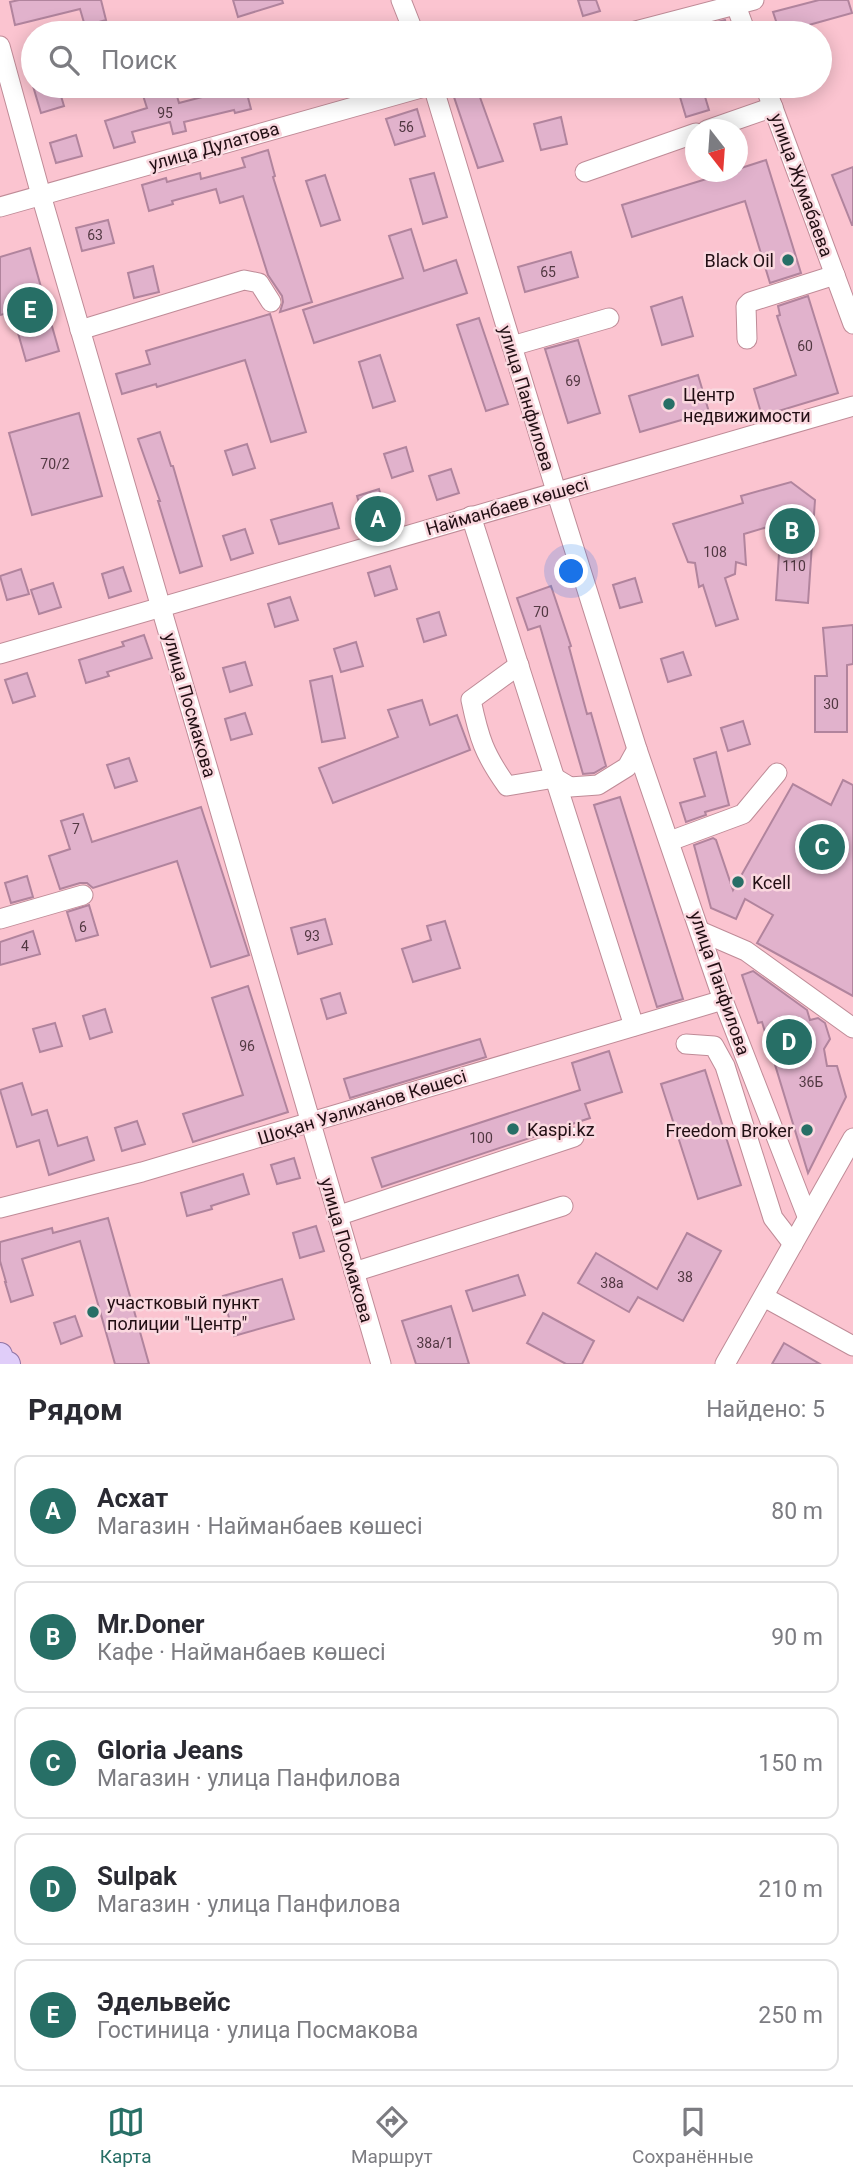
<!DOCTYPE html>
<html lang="ru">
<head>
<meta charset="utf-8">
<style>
  :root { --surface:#fff; --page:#f2f2f3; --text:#2b2b33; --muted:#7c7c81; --line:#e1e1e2; --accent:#276f66 }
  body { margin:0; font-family:Roboto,sans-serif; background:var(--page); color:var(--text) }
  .compass { position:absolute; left:685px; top:119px; width:63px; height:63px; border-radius:50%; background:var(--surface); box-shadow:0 4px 18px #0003; rotate:163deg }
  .you { position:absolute; left:572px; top:572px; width:24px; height:24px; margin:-18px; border:5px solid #fff; border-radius:50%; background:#1a73e8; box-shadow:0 0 0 10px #1a73e833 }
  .badge { display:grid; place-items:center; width:46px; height:46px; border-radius:50%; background:var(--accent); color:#fff; font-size:23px; font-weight:700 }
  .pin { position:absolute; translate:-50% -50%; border:4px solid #fff; box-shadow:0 2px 7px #0006 }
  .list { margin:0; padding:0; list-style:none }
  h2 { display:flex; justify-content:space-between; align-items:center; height:91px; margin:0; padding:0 28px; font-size:30px }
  h2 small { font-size:23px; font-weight:400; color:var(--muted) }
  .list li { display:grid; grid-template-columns:46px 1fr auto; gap:21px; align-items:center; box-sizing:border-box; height:112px; margin:0 14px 14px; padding:0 14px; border:2px solid var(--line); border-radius:14px }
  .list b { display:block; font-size:26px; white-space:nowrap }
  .list p { margin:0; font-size:23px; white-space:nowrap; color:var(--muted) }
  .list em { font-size:23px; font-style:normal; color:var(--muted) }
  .icon { flex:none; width:38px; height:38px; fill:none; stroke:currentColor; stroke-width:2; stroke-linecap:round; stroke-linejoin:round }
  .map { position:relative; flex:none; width:853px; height:1364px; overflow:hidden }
  .search { position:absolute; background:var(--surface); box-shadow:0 4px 18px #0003; left:21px; right:21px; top:21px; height:77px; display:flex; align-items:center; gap:18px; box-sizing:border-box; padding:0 24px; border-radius:38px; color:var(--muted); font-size:26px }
  .sheet { height:721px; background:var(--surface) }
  nav { display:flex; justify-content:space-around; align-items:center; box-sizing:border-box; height:98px; border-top:2px solid var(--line); background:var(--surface); font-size:19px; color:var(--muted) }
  nav a { display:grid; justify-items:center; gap:4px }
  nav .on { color:var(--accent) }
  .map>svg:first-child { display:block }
</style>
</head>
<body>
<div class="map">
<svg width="853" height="1364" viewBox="0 0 853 1364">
  <rect width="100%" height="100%" fill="#fbc4d0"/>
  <g fill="#e1b2cc" stroke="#b1849d" stroke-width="2">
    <polygon points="19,0 101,0 106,20 85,26 80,9 15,25 10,2"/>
    <polygon points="233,0 282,0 283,3 238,17"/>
    <polygon points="578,0 596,0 600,11 583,16"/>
    <polygon points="819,0 848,0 852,13 780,33 773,12"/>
    <polygon points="725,20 729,33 685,33 684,31"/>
    <polygon points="33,86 58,86 64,106 41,113"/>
    <polygon points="140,86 174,86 179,103 229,90 228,86 245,86 251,109 235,113 234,110 184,122 186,131 173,134 170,122 132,132 135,142 114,148 105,121 147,108"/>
    <polygon points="477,89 503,161 478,168 454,97"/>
    <polygon points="703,90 709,110 686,117 680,97"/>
    <polygon points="417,109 425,136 395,145 386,119"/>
    <polygon points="561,117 567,144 541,150 534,124"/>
    <polygon points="76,135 82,156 56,163 50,143"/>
    <polygon points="268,150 275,176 273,177 312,302 280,312 283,302 282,296 268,275 243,196 220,203 216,189 172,201 173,204 149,211 142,185 166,178 167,182 200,173 201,179 245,167 242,158"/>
    <polygon points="766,160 801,273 770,283 745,201 632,237 622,205 729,172 738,172 738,169"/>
    <polygon points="853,167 853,225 852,225 832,175"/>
    <polygon points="434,173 447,217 423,224 410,179"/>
    <polygon points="325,175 340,220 321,226 306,181"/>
    <polygon points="108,220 114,243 82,251 76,228"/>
    <polygon points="411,229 424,271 456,260 467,293 314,343 303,310 403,278 389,236"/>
    <polygon points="30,248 59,351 26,361 12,312 0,315 0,257"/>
    <polygon points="571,252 578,277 525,292 518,267"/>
    <polygon points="153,266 159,292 134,298 128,273"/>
    <polygon points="808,296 838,393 762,416 754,389 796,375 777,316 780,315 778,306"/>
    <polygon points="682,297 693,336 662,345 651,307"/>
    <polygon points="270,314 306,432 271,442 245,360 157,387 156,384 122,394 116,374 150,364 146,351"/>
    <polygon points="479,318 508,404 486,411 457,325"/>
    <polygon points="578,340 600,413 568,423 545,349"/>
    <polygon points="380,355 395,401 373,408 359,362"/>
    <polygon points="698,375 709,412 640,432 629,396"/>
    <polygon points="79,413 102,496 32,515 9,433"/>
    <polygon points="160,432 171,466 173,466 202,566 180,573 158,501 160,501 138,439"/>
    <polygon points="247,444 255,468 233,475 225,451"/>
    <polygon points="406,447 413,471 392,478 384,454"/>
    <polygon points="451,469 459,493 437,500 429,476"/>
    <polygon points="791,482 815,500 808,603 776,600 781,523 744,534 746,565 736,562 735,574 725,578 738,619 716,626 703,585 699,587 695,563 688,562 673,524 743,503 741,496"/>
    <polygon points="379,489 386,513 364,520 357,496"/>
    <polygon points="332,503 339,528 279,544 271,520"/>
    <polygon points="245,529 253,553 231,560 223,536"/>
    <polygon points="390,566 397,589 375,596 368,573"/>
    <polygon points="123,567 131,591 109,598 102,574"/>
    <polygon points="21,569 29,594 7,600 0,576"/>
    <polygon points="635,578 642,602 620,608 613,585"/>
    <polygon points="53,583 61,607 39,614 31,590"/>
    <polygon points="551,586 571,646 569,647 587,714 591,713 606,766 594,773 583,774 540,626 528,630 517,598"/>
    <polygon points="290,597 298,620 275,627 268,604"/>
    <polygon points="439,612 446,635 424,642 417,619"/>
    <polygon points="853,625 853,664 847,665 847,732 815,732 815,676 827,676 823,628"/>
    <polygon points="144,635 152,658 107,672 109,676 86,683 79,660 124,646 122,642"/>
    <polygon points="356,642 363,666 341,672 334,649"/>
    <polygon points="683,652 691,675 668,682 661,659"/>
    <polygon points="245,662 252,685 230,692 223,668"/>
    <polygon points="27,673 35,696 13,703 5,680"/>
    <polygon points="332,676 345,738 322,742 310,681"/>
    <polygon points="422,700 430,725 457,715 470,750 333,803 319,768 398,737 388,710"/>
    <polygon points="245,713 252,734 231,740 225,719"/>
    <polygon points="743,721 750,744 728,751 721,728"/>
    <polygon points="716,752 729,805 705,812 706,815 686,822 680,803 705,796 694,759"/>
    <polygon points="129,758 137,781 115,788 107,765"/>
    <polygon points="843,780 853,785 853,996 757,943 773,915 745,899 736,919 711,908 694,845 713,838 716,840 733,890 793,784 831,805"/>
    <polygon points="620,797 683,999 657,1007 594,805"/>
    <polygon points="201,807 249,955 211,967 177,861 93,888 87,883 80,883 60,889 49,856 70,849 61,821 83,814 92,842"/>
    <polygon points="27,876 33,897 11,903 5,883"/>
    <polygon points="89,905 98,935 76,941 67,912"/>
    <polygon points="325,919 332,944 298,954 291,928"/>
    <polygon points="445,921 460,968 413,982 402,949 431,940 427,926"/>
    <polygon points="33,931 40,954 0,965 0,942"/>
    <polygon points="753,971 807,1010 810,1020 818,1018 825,1023 830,1039 824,1049 827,1066 837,1066 846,1097 808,1173 762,1022 758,1023 742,975"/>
    <polygon points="248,986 288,1112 193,1142 183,1114 243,1095 212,998"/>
    <polygon points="340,993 346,1013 327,1019 321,999"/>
    <polygon points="105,1009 112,1032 90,1039 83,1016"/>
    <polygon points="55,1023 62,1046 40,1052 33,1029"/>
    <polygon points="480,1039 486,1057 350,1098 344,1079"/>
    <polygon points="609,1051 622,1092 585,1104 590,1118 382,1187 372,1158 580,1090 572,1063"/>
    <polygon points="705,1070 741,1185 698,1199 661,1084"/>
    <polygon points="22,1083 32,1115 47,1110 58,1146 87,1137 94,1160 49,1175 39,1140 17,1147 0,1090"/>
    <polygon points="137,1121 145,1144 122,1151 115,1128"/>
    <polygon points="294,1158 300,1178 277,1184 271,1165"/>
    <polygon points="243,1174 249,1194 211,1206 212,1209 187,1216 181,1193"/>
    <polygon points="108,1218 149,1364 115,1364 80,1241 22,1259 33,1295 11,1302 5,1282 6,1282 0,1261 0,1242 52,1228 53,1233"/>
    <polygon points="316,1226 324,1251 300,1258 293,1233"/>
    <polygon points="687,1233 721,1251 683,1321 638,1297 629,1312 578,1283 596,1253 657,1289"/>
    <polygon points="518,1275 525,1295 473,1311 466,1291"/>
    <polygon points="282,1279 294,1319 234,1336 223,1296"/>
    <polygon points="451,1306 469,1364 416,1364 402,1321"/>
    <polygon points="543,1313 594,1341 582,1364 566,1364 527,1343"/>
    <polygon points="75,1316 82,1336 61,1344 54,1323"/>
    <polygon points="784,1343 820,1364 772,1364"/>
  </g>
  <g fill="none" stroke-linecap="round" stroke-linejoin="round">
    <g stroke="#bf8b97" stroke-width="21">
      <g id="minor">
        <polyline points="401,0 414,33"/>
        <polyline points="734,0 746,33"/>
        <polyline points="628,33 754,0"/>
        <polyline points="0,46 41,195 381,1364"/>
        <polyline points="433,86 556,491 637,749 723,1000 807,1216"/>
        <polyline points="765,86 853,324"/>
        <polyline points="707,130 773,107"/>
        <polyline points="585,172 696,133"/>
        <polyline points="0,207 428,86"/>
        <polyline points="80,330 244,280 259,283 271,302"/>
        <polyline points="747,339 746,306 750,302 835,275"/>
        <polyline points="512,346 609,318"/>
        <polyline points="471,516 634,1026"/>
        <polyline points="0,654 853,406"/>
        <path d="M519 665 471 700C479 738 484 754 507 786L555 778 570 787 598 785 627 767 637 749"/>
        <polyline points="670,841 743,814 777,773"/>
        <polyline points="0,919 83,895"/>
        <polyline points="702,932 746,951 853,1028"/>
        <polyline points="686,1044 714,1046 725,1066 773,1218 793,1244"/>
        <polyline points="0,1208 142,1172 723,1000"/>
        <polyline points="337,1216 574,1137"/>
        <polyline points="354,1272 563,1206"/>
        <polyline points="764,1297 853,1346"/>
        <polyline points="725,1364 853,1138"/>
      </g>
    </g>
    <g stroke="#9074a6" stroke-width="26">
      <polyline id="major" points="0,1355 2,1361 8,1364"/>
    </g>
    <use href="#minor" stroke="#fff" stroke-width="19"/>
    <use href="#major" stroke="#e0cdf9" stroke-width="24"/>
  </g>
  <g fill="#276f66" stroke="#fad8df" stroke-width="2.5">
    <circle cx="788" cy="260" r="7"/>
    <circle cx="669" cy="404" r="7"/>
    <circle cx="738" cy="882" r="7"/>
    <circle cx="513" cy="1129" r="7"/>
    <circle cx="807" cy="1130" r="7"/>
    <circle cx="93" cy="1312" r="7"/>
  </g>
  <g text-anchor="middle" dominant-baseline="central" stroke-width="5" stroke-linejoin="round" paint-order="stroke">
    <g font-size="14" fill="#523842">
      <text x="165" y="113">95</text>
      <text x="406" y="127">56</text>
      <text x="95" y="235">63</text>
      <text x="548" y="272">65</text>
      <text x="805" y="346">60</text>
      <text x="573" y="381">69</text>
      <text x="55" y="464">70/2</text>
      <text x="715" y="552">108</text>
      <text x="794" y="566">110</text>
      <text x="541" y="612">70</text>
      <text x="831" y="704">30</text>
      <text x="76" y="829">7</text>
      <text x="83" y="927">6</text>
      <text x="312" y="936">93</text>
      <text x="25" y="946">4</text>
      <text x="247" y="1046">96</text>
      <text x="811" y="1082">36Б</text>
      <text x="481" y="1138">100</text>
      <text x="685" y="1277">38</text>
      <text x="612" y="1283">38а</text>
      <text x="435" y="1343">38а/1</text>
    </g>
    <g font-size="18" fill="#220f14" stroke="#fad8df">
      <text transform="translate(214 146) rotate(-16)">улица Дулатова</text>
      <text transform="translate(802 185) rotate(70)">улица Жумабаева</text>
      <text transform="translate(527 398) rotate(73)">улица Панфилова</text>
      <text transform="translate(507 506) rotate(-16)">Найманбаев көшесі</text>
      <text transform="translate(190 705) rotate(74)">улица Посмакова</text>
      <text transform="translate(720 983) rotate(71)">улица Панфилова</text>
      <text transform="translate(362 1107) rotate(-17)">Шоқан Уәлиханов Көшесі</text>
      <text transform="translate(347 1250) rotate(74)">улица Посмакова</text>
    </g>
    <g font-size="18" fill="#220f14" stroke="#fad8df" text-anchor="start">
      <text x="774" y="260" text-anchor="end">Black Oil</text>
      <text x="683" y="394">Центр<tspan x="683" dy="21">недвижимости</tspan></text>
      <text x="752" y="882">Kcell</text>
      <text x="527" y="1129">Kaspi.kz</text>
      <text x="793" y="1130" text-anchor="end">Freedom Broker</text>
      <text x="107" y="1302">участковый пункт<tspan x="107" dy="21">полиции "Центр"</tspan></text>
    </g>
  </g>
</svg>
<svg class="compass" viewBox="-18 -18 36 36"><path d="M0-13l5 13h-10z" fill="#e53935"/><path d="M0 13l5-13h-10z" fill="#7c7c81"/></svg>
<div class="you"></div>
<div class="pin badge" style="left:378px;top:519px">A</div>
<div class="pin badge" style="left:792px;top:531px">B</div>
<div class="pin badge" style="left:822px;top:847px">C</div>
<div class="pin badge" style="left:789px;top:1042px">D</div>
<div class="pin badge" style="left:30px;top:310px">E</div>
<div class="search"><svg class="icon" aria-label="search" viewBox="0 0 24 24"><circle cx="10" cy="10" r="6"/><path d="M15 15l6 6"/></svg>Поиск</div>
</div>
<section class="sheet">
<h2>Рядом<small>Найдено: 5</small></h2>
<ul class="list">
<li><span class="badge">A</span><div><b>Асхат</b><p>Магазин · Найманбаев көшесі</p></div><em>80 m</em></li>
<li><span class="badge">B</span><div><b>Mr.Doner</b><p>Кафе · Найманбаев көшесі</p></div><em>90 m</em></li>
<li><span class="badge">C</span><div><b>Gloria Jeans</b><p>Магазин · улица Панфилова</p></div><em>150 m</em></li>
<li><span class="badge">D</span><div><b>Sulpak</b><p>Магазин · улица Панфилова</p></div><em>210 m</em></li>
<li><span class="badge">E</span><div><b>Эдельвейс</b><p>Гостиница · улица Посмакова</p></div><em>250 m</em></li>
</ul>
</section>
<nav>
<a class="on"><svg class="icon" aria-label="map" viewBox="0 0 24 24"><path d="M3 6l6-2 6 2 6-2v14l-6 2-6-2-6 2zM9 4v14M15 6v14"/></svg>Карта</a>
<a><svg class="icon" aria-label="directions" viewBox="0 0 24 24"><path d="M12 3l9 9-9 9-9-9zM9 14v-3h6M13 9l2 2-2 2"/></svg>Маршрут</a>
<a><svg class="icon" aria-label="saved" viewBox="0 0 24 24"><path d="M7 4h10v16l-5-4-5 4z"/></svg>Сохранённые</a>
</nav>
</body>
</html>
